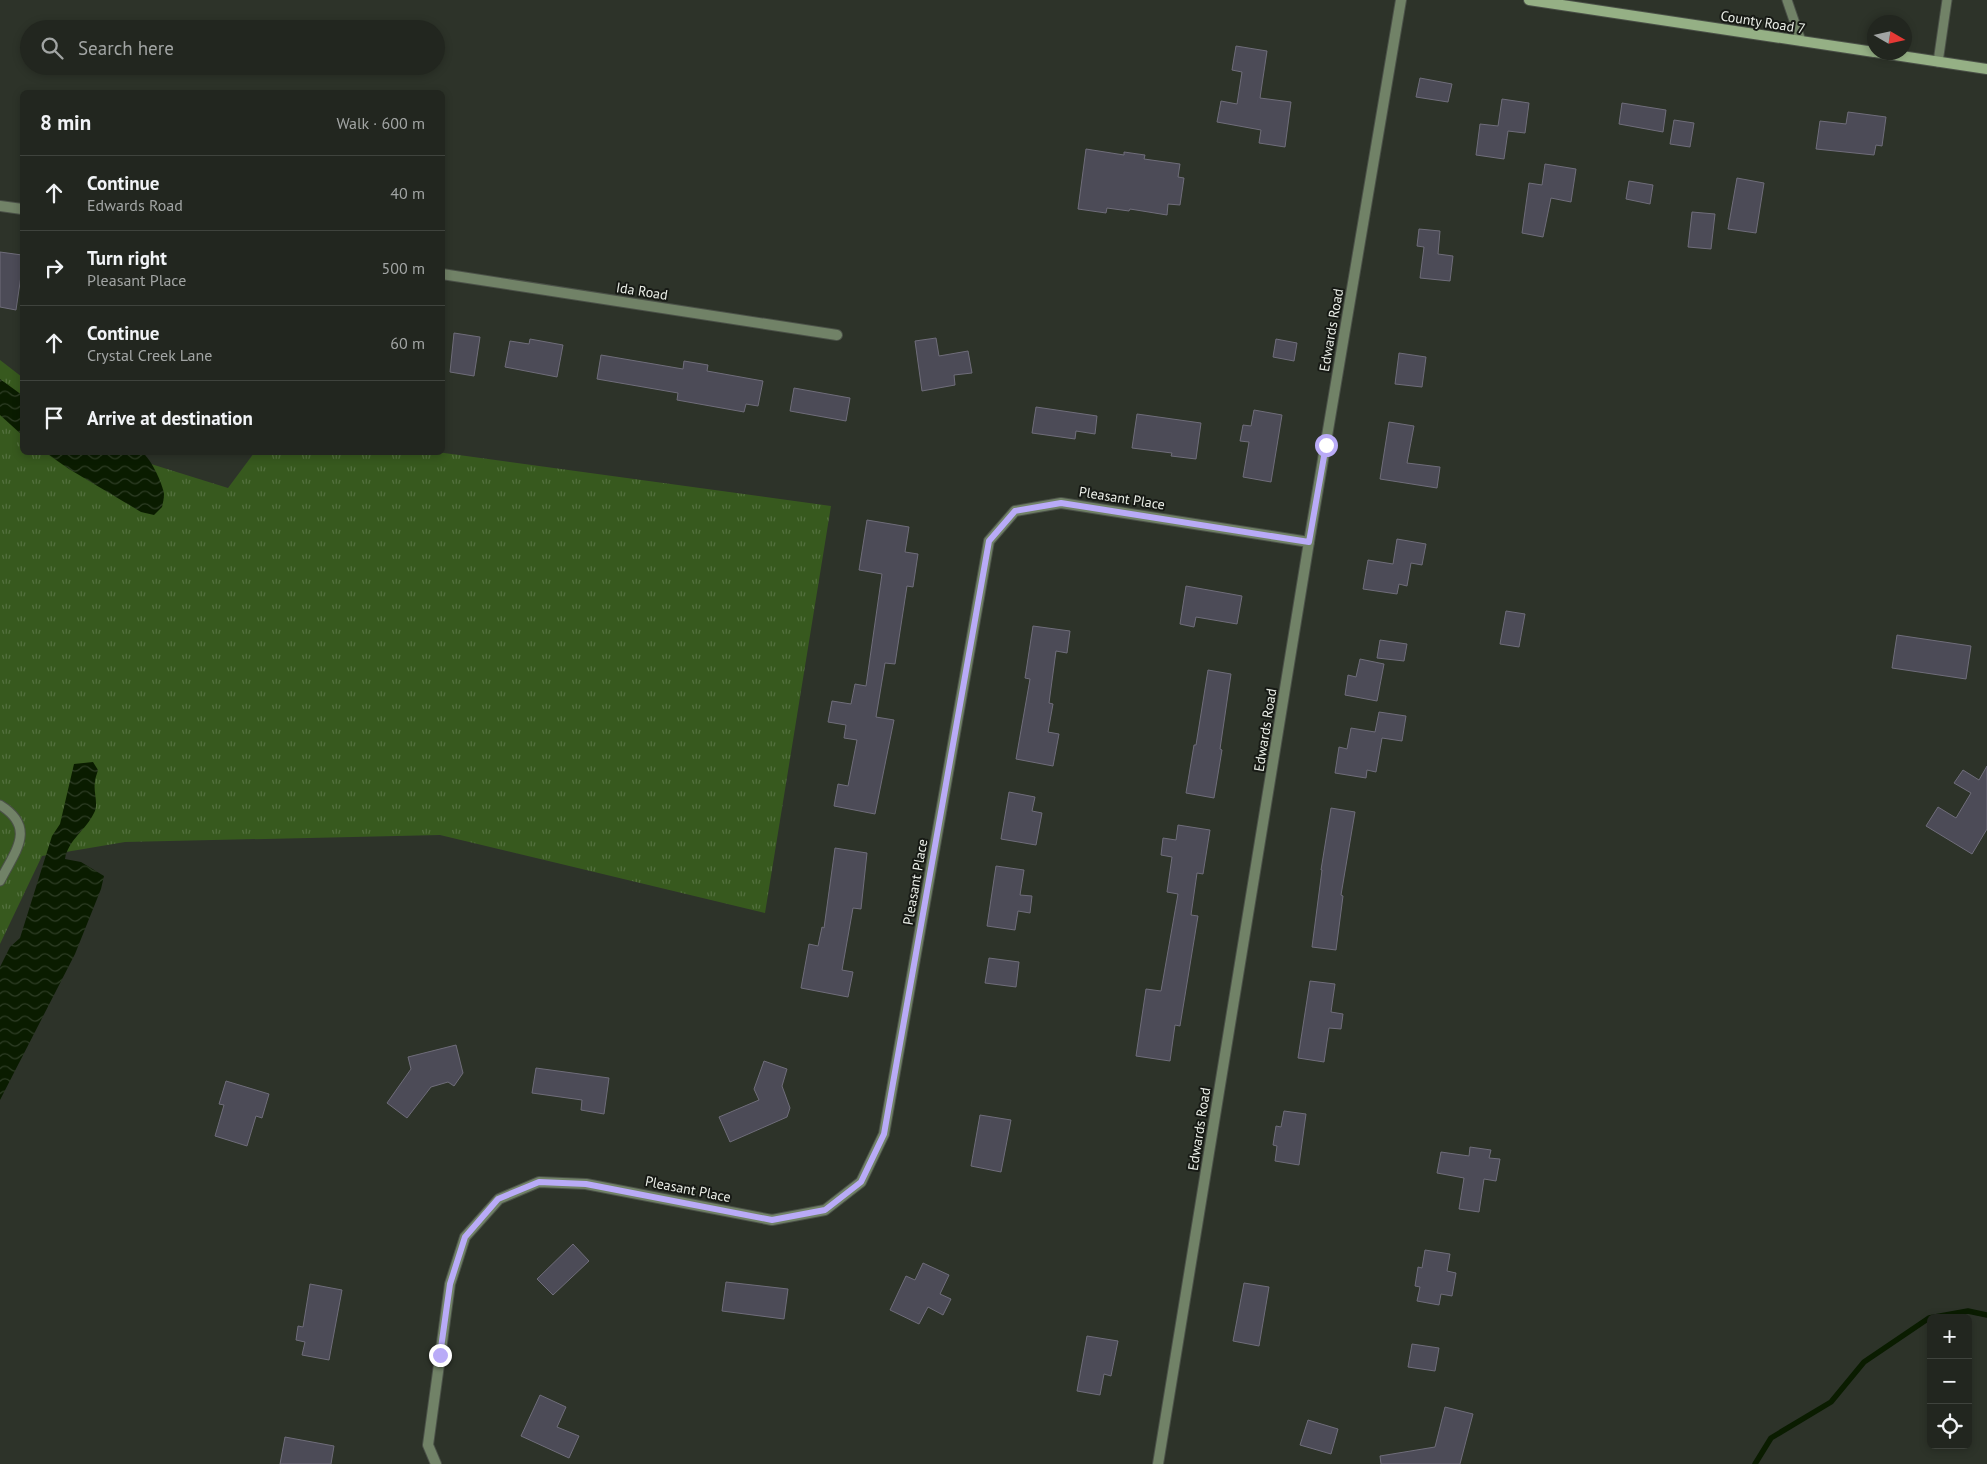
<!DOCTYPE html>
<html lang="en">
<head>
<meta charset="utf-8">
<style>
  :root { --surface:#22261f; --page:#2a2e28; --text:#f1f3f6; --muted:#a2a5a4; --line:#3f433d }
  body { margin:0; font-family:"PT Sans",sans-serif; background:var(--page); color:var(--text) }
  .controls { position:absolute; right:15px; bottom:15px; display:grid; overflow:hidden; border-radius:8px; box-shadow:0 2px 8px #0003 }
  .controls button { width:45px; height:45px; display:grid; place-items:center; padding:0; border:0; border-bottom:1px solid var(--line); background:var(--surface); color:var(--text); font:25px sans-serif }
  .compass { position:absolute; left:1867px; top:15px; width:45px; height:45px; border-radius:50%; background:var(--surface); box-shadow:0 2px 8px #0003; rotate:99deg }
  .stop { position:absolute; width:15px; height:15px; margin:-11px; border:4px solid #b9abf7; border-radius:50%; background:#fff }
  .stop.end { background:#b9abf7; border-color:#fff; box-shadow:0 1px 5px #0008 }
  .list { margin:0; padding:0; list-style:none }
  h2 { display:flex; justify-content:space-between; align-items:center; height:65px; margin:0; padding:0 20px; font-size:21px }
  h2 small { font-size:16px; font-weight:400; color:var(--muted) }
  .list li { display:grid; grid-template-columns:32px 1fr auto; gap:15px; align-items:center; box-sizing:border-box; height:75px; padding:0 20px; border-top:1px solid var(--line) }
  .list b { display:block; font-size:19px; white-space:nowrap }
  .list p { margin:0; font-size:16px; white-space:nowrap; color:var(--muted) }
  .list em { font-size:16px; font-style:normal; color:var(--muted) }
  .icon { flex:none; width:28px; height:28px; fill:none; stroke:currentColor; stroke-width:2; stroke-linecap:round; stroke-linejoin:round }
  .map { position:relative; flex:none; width:1987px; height:1464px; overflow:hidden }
  .search { position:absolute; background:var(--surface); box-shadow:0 2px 8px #0003; left:20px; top:20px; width:425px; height:55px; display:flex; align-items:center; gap:12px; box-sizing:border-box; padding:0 18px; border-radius:28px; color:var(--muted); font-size:19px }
  .panel { position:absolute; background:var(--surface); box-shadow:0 2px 8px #0003; left:20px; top:90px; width:425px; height:365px; border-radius:8px }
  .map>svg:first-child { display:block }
</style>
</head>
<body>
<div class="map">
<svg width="1987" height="1464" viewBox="0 0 1987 1464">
  <defs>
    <pattern id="grass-tufts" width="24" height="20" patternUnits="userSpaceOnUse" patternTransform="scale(1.25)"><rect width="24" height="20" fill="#37591e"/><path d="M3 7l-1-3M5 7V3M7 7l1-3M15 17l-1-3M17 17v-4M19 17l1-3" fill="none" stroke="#54713f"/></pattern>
    <pattern id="water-waves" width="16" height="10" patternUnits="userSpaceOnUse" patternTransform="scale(1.25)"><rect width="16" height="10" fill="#0a1c00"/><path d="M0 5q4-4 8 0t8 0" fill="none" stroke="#2e3d25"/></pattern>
  </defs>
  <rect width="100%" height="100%" fill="#2d3329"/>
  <polygon fill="url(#grass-tufts)" points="0,360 22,377 22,452 134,453 151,464 228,488 254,453 437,452 831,506 765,913 440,835 125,842 42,856 0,944"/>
  <g fill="url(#water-waves)">
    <polygon points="0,379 22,395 22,435 0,415"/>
    <path d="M142 453C150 456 163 485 164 494 164 498 163 503 162 507L154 515 141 512 69 469 46 453Z"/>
    <path d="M93 762 98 770C97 774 95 778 95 782 93 792 99 804 94 813 86 830 68 840 65 859L81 862 104 876 101 889 75 954 0 1100V967L10 947 20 938 52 836 60 824 74 764Z"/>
  </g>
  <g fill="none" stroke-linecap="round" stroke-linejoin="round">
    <polyline stroke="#0a1c00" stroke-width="5.5" points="1755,1464 1771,1438 1831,1402 1864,1362 1929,1318 1968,1311 1987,1315"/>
  </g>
  <g fill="#4c4b57" stroke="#6f6d7a">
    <polygon points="1236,46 1267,51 1260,98 1291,102 1285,147 1259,143 1261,130 1217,122 1221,101 1237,104 1242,72 1232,70"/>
    <polygon points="1420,78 1452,84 1448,102 1416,97"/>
    <polygon points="1502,99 1529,103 1525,133 1508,131 1504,159 1476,155 1480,124 1498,126"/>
    <polygon points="1622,103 1666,110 1663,132 1619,124"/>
    <polygon points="1848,112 1886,117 1882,146 1876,145 1874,155 1816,149 1820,121 1846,124"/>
    <polygon points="1674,120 1694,123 1690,147 1670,144"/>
    <polygon points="1086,149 1124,155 1124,152 1145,155 1144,159 1180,164 1178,177 1184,178 1180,205 1168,204 1167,215 1130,209 1129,211 1107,208 1106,213 1078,209"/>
    <polygon points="1545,164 1576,169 1571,202 1551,198 1543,237 1522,233 1529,183 1542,185"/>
    <polygon points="1737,178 1764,183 1756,233 1728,229"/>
    <polygon points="1629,181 1653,185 1650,204 1626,199"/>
    <polygon points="1692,212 1715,214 1711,249 1688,247"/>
    <polygon points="1419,229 1440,231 1438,254 1453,256 1450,281 1420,278 1424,247 1417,246"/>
    <polygon points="0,252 22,255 22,269 16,310 0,307"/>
    <polygon points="454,333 480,337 474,376 450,372"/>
    <polygon points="936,338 939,356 968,351 972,373 954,375 955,385 922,391 915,341"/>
    <polygon points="530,339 563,345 557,377 505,367 510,341 529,344"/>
    <polygon points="1276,339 1297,343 1294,361 1273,357"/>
    <polygon points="1399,353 1426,357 1422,387 1395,384"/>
    <polygon points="601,355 683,369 684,361 708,365 707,371 763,381 758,406 746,404 744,412 677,400 678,393 597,379"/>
    <polygon points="794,388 850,398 846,421 790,411"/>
    <polygon points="1036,407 1097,416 1095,434 1076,431 1075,439 1032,433"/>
    <polygon points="1254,410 1282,415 1271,482 1243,477 1249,442 1240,441 1243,425 1251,426"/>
    <polygon points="1137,414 1201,423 1196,459 1171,456 1172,453 1132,448"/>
    <polygon points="1389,422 1414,426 1407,463 1440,467 1437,488 1380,479"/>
    <polygon points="867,520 909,527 905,552 918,554 913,587 907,586 895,664 885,663 876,717 894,720 875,814 834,806 838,784 848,786 857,740 844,738 846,725 828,722 832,701 851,704 855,684 866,686 882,574 859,570"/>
    <polygon points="1397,539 1426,544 1422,565 1411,563 1407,586 1399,584 1397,594 1363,589 1368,560 1393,564"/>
    <polygon points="1186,586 1242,596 1237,624 1196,617 1194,627 1180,624"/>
    <polygon points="1506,611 1525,614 1519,647 1500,644"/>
    <polygon points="1033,626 1070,631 1067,653 1056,651 1049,703 1053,704 1048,732 1059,734 1053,766 1016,759 1030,679 1025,678"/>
    <polygon points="1897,635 1971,646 1966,679 1892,668"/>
    <polygon points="1380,640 1407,644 1404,661 1377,658"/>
    <polygon points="1360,659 1384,664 1377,701 1345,695 1348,675 1356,677"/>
    <polygon points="1208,670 1231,674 1220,749 1222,750 1214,798 1186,793 1194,745 1196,745"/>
    <polygon points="1379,712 1406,716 1402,741 1382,738 1376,772 1367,770 1366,778 1335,773 1339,747 1347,749 1351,728 1375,732"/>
    <polygon points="1987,766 1987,829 1972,854 1926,826 1938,807 1956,818 1971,793 1954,783 1963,770 1979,780"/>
    <polygon points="1009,792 1035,797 1032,811 1042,813 1036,845 1001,839"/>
    <polygon points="1331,808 1355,812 1341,895 1343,896 1336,950 1312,947 1322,870 1321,870"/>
    <polygon points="1178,825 1210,830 1203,874 1197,873 1191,915 1198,916 1180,1026 1175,1025 1170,1061 1136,1056 1146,989 1161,991 1178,894 1167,892 1172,857 1161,855 1163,838 1176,840"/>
    <polygon points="835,848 867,853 861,909 853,908 842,970 853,972 848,997 801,988 809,944 818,946 822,927 824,928"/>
    <polygon points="996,866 1024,870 1020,895 1032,896 1030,913 1018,911 1015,930 987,926"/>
    <polygon points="989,958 1019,962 1016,987 985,983"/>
    <polygon points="1310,981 1335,984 1331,1012 1343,1014 1341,1029 1329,1028 1324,1062 1298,1058"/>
    <polygon points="456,1045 463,1073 454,1086 448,1082 431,1087 407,1118 387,1103 411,1069 408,1057"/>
    <polygon points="764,1061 787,1069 782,1086 790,1108 787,1117 730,1142 719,1117 759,1100 754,1089"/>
    <polygon points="536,1068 609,1078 604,1114 581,1110 582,1100 532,1093"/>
    <polygon points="226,1081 269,1094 262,1118 256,1116 247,1146 215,1136 224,1105 219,1104"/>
    <polygon points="1284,1111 1306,1114 1299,1165 1275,1161 1277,1146 1273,1145 1276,1126 1281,1127"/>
    <polygon points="980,1115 1011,1120 1001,1172 971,1166"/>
    <polygon points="1470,1147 1491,1150 1489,1158 1500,1159 1496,1181 1484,1179 1479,1212 1459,1209 1464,1178 1437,1173 1441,1152 1469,1156"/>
    <polygon points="573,1244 589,1261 553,1295 537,1279"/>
    <polygon points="1425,1250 1450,1254 1447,1271 1456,1273 1452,1296 1441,1294 1439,1305 1417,1301 1420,1287 1415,1286 1418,1267 1422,1268"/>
    <polygon points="923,1263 949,1275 940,1294 951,1299 943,1315 928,1307 919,1324 890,1310 906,1276 915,1280"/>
    <polygon points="726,1282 788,1289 784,1319 722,1311"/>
    <polygon points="1244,1283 1269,1287 1259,1346 1233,1341"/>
    <polygon points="310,1284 342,1290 329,1360 302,1355 305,1342 296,1340 298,1326 303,1327"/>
    <polygon points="1087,1336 1118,1341 1111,1376 1104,1374 1100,1395 1077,1391"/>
    <polygon points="1412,1344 1439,1348 1435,1371 1408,1367"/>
    <polygon points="540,1395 566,1407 557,1427 579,1436 569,1458 521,1436"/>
    <polygon points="1445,1407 1473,1414 1460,1464 1381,1464 1380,1456 1435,1447"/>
    <polygon points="1308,1420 1338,1429 1331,1454 1300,1445"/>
    <polygon points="285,1437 334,1446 331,1464 280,1464"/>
  </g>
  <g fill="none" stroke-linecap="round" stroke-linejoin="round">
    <g stroke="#4b5148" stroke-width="11">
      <g id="lane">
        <polyline points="1787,0 1801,41"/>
        <polyline points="1938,62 1947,0"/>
        <path d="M0 805C37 828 15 851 0 881"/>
      </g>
    </g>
    <g stroke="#4b5148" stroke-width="12">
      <g id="street">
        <polyline points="0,206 22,209"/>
        <polyline points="442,274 837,335"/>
        <polyline points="436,1464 428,1445 450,1284 465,1237 499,1199 539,1182 586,1184 772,1220 825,1210 861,1182 884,1134 989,541 1015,511 1061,503 1309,542"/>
        <polyline points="1158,1464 1309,542 1401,0"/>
      </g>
    </g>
    <g stroke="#4b5148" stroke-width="12">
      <g id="secondary">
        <polyline points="1529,0 1874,52"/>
        <polyline points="1875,52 1987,69"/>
      </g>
    </g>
    <use href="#lane" stroke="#718267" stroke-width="9"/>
    <use href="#street" stroke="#718267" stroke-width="10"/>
    <use href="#secondary" stroke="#95b085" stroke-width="10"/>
  </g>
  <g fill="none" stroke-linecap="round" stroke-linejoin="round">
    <polyline stroke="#b9abf7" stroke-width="6" points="440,1355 450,1284 465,1237 498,1199 539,1182 586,1184 772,1220 825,1210 861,1182 884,1134 989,541 1015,511 1061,503 1309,542 1326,445"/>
  </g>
  <g text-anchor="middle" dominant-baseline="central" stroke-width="4" stroke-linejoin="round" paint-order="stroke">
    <g font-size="14" fill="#ebefe8" stroke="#171a15">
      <text transform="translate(1763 22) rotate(9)">County Road 7</text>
      <text transform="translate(642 291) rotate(9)">Ida Road</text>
      <text transform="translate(1331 330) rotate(-80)">Edwards Road</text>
      <text transform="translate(1122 498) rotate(9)">Pleasant Place</text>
      <text transform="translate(1265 730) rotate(-81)">Edwards Road</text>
      <text transform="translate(915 882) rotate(-80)">Pleasant Place</text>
      <text transform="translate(1199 1129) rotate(-81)">Edwards Road</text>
      <text transform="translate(688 1189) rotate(11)">Pleasant Place</text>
    </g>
  </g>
</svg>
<div class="controls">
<button>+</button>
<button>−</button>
<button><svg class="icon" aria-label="locate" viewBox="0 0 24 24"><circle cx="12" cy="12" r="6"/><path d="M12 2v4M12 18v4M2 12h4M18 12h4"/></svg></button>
</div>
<svg class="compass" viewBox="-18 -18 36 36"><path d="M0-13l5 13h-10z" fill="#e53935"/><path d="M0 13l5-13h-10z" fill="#a2a5a4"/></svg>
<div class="stop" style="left:1326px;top:445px"></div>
<div class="stop end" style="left:440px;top:1355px"></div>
<div class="search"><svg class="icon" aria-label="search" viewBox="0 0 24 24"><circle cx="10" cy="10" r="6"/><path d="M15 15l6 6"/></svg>Search here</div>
<section class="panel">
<h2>8 min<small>Walk · 600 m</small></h2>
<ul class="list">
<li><svg class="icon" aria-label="ahead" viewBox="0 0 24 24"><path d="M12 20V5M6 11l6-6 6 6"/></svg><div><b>Continue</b><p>Edwards Road</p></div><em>40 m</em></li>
<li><svg class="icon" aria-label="right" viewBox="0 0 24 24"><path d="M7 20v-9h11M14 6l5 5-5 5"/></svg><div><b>Turn right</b><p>Pleasant Place</p></div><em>500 m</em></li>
<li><svg class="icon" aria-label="ahead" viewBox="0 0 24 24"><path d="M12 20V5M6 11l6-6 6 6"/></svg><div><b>Continue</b><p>Crystal Creek Lane</p></div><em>60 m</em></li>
<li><svg class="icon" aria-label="arrive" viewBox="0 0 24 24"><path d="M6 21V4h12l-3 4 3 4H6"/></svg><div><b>Arrive at destination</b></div></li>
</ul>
</section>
</div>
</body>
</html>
